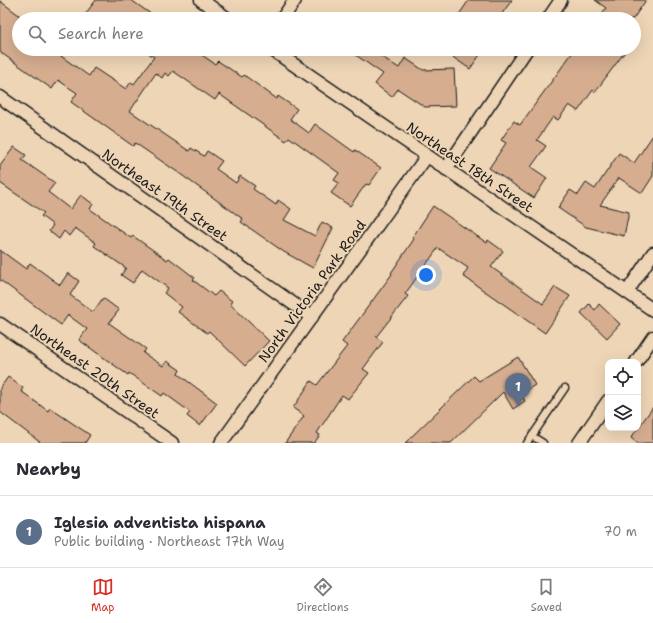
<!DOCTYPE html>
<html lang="en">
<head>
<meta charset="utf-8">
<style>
  :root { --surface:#fff; --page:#f7f7f7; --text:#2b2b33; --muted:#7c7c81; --line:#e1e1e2; --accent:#d93025 }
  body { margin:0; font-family:"Shantell Sans",sans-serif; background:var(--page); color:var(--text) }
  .controls { position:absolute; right:12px; bottom:12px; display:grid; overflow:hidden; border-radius:8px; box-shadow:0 4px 16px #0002 }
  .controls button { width:36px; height:36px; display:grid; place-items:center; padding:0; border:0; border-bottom:1px solid var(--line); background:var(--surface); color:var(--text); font:20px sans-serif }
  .you { position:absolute; left:426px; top:275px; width:14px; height:14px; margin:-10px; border:3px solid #fff; border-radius:50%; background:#1a73e8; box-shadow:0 0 0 6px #1a73e833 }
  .badge { display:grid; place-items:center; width:26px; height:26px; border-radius:50%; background:var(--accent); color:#fff; font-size:13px; font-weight:700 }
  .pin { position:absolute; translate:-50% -33px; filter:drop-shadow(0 1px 2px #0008) }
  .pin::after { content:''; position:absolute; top:21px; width:14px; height:12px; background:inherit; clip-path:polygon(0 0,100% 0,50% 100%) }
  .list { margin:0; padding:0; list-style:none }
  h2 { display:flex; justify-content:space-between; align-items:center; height:52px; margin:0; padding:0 16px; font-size:17px }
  h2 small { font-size:13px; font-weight:400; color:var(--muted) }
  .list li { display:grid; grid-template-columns:26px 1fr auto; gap:12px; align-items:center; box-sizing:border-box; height:72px; padding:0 16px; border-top:1px solid var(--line) }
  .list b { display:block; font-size:15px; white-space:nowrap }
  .list p { margin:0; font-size:13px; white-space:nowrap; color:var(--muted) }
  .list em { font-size:13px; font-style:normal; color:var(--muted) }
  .icon { flex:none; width:22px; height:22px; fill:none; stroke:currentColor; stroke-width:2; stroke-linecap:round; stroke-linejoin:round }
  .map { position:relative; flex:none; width:653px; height:443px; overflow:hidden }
  .search { position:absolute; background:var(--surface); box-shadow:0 4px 16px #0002; left:12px; right:12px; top:12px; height:44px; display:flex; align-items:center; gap:10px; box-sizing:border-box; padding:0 14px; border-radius:22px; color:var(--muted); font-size:15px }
  .sheet { height:124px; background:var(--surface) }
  nav { display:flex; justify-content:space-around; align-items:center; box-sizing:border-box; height:56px; border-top:1px solid var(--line); background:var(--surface); font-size:11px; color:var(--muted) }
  nav a { display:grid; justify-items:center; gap:2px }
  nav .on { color:var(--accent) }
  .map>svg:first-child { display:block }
</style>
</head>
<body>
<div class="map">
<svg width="653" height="443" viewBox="0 0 653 443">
  <rect width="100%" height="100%" fill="#eed5b6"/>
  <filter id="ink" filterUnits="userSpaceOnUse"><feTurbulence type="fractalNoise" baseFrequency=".025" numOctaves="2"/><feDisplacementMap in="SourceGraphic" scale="8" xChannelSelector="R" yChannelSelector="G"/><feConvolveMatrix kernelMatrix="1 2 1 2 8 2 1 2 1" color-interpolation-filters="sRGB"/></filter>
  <g filter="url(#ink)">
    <g fill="#d6ad8f" stroke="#1c1c1c">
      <polygon points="96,0 131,0 158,19 95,19 86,13"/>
      <polygon points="469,0 512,0 498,19 456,19"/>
      <polygon points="595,0 646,0 633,19 598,19 606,8"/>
      <polygon points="0,1 19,15 19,49 51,49 89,76 94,68 126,89 131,82 134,84 154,57 143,49 193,49 215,64 218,61 242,77 244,75 277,99 278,96 297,109 290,119 309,133 315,124 354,152 355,150 381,168 369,185 366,184 350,206 331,193 339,183 334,180 339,173 289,137 286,141 219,94 215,100 173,71 169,76 165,73 162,78 156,73 130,111 189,151 191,148 204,156 207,151 222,161 216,169 236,183 240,176 255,186 253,189 276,205 278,200 291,209 284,220 315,236 322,222 333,228 313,268 284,252 241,222 243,219 176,171 135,143 133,146 71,102 77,93 58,80 52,89 0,52"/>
      <polygon points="347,49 383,49 379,55 399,68 405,58 423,70 454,69 456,106 425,107 398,89 392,97 375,84 383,74"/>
      <polygon points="441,49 484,49 470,69"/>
      <polygon points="575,49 627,49 595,92 593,90 578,111 569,105 558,120 553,117 537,140 546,146 531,167 547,178 534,198 489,168 506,143 501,140 514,121 520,125"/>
      <polygon points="653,135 653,176 642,193 619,178 600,205 629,212 624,236 586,227 558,208 570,190 578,195 586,183 595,189 619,153 634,163"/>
      <polygon points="14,147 26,155 22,160 55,183 48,192 70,209 81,195 93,204 90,209 131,238 133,236 167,260 169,258 195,278 193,280 214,296 219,291 232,301 230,304 269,341 245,366 209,331 207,333 178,312 182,307 164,293 168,288 142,269 133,283 121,275 126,268 94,246 96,243 75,228 69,236 64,231 59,239 49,231 53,225 41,216 44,213 0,183 0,166"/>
      <polygon points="433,206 487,243 488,240 503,251 491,267 543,304 555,287 570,296 545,333 463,276 468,268 438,248 405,294 408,296 376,337 383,342 363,369 369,373 348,399 342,395 317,433 320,435 314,443 285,443 304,416 293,408 311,381 317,385 347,346 342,342 392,274 391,273 414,239 412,238"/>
      <polygon points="0,250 26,269 30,263 60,285 68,273 79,281 70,295 93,312 103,298 119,310 109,323 146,349 143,353 163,366 167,361 180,370 178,374 217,403 200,426 187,416 190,412 164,393 162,396 129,373 128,375 79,340 87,329 68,315 61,325 0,280"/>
      <polygon points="589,304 595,310 599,304 620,324 607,338 581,313"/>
      <polygon points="518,357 535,385 521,394 525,401 513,409 503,392 451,443 405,443 474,376 479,381"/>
      <polygon points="8,377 23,388 21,391 48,411 50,408 90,435 85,443 41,443 0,412 0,388"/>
      <polygon points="653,407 653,443 637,443 631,438"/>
    </g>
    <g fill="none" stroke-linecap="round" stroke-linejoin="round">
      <g stroke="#1c1c1c" stroke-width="9">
        <g id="lane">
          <polyline points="527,443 532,436"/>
          <polyline points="543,443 532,436 565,388"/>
        </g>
      </g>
      <g stroke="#1c1c1c" stroke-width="15">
        <g id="street">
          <polyline points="201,0 228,19"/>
          <polyline points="282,19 295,0"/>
          <polyline points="548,19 561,0"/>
          <polyline points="271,49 653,310"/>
          <polyline points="0,97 312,317"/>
          <polyline points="446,169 527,49"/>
          <polyline points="627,292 653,253"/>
          <polyline points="0,324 172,443"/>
          <polyline points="636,362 653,337"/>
          <polyline points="221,443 427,156"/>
          <polyline points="579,443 608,401"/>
        </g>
      </g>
      <use href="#lane" stroke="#eed5b6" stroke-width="6"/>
      <use href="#street" stroke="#eed5b6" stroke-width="12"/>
    </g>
  </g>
  <g text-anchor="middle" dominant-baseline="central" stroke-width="4" stroke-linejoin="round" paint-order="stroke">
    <g font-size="14" fill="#1c1c1c" stroke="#eed5b6">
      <text transform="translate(470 167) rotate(34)">Northeast 18th Street</text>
      <text transform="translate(165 195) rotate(35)">Northeast 19th Street</text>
      <text transform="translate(312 291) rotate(-54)">North Victoria Park Road</text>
      <text transform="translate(95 371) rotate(35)">Northeast 20th Street</text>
    </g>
  </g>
</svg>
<div class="controls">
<button><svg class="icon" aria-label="locate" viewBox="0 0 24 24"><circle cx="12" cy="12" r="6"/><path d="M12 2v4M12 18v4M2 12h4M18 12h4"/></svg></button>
<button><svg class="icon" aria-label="layers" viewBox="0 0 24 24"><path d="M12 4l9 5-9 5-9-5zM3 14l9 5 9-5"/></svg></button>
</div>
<div class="you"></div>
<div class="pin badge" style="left:518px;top:406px;background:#5c6f8a">1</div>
<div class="search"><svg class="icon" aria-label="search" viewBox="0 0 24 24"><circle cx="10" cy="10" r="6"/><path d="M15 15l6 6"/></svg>Search here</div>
</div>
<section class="sheet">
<h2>Nearby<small></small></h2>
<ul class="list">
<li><span class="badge" style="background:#5c6f8a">1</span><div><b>Iglesia adventista hispana</b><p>Public building · Northeast 17th Way</p></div><em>70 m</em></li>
</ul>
</section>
<nav>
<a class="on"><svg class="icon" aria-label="map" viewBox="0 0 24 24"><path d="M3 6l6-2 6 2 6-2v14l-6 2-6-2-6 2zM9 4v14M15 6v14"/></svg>Map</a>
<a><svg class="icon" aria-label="directions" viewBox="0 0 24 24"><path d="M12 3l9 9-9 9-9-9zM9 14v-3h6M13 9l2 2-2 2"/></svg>Directions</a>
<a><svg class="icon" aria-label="saved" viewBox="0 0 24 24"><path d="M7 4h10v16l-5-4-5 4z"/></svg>Saved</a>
</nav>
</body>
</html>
